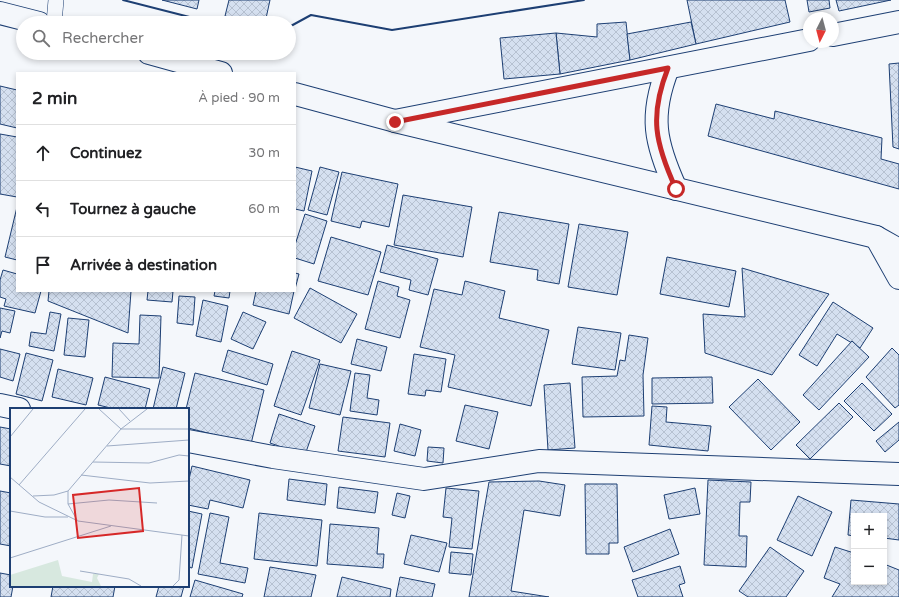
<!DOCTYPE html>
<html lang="fr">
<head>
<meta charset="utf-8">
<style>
  :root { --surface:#fff; --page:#f6f6f6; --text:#202124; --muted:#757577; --line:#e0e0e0 }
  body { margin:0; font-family:"Varela Round",sans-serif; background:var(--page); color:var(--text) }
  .controls { position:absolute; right:12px; bottom:12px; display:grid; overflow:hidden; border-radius:0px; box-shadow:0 2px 6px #0003 }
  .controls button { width:36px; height:36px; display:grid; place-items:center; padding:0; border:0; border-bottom:1px solid var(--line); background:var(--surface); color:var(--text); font:20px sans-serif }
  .compass { position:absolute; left:803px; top:12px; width:36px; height:36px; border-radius:50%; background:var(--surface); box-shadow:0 2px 6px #0003; rotate:186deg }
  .stop { position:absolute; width:12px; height:12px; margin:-9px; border:3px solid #c62828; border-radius:50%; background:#fff }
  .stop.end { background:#c62828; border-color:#fff; box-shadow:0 1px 4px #0008 }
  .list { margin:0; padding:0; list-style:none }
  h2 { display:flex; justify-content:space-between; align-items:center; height:52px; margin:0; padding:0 16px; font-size:17px }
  h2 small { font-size:13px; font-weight:400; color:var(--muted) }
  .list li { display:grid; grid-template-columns:26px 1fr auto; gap:12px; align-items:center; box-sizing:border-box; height:56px; padding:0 16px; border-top:1px solid var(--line) }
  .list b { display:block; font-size:15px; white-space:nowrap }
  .list em { font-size:13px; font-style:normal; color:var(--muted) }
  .icon { flex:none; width:22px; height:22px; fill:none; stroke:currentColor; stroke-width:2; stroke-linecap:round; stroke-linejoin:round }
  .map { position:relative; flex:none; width:899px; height:597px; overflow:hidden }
  .search { position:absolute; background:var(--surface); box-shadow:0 2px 6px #0003; left:16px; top:16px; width:280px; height:44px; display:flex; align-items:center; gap:10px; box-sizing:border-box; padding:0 14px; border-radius:22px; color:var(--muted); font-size:15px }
  .panel { position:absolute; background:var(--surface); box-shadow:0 2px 6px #0003; left:16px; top:72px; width:280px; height:220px; border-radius:0px }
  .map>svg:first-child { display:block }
</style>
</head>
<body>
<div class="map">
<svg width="899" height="597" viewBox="0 0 899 597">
  <defs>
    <pattern id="building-cross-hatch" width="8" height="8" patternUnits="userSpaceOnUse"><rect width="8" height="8" fill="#d5e0f0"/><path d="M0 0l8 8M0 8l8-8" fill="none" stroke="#b6c1d1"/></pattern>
  </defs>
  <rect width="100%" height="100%" fill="#f4f7fb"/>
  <g fill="url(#building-cross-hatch)" stroke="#1d3f73">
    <polygon points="162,0 199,0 197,9"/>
    <polygon points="229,0 270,0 265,23 254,23 225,16"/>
    <polygon points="687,0 785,0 790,22 696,44"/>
    <polygon points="807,0 829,0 830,8 809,12"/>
    <polygon points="836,0 891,0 839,11"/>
    <polygon points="626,22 630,60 560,74 556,33 597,37 597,24"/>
    <polygon points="691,22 696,44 630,60 627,34"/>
    <polygon points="556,33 560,74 504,79 500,38"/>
    <polygon points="899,63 899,149 893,147 889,64"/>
    <polygon points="0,86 17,90 17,128 0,124"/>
    <polygon points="716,104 774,119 775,111 882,138 881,159 899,164 899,189 708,136"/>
    <polygon points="0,134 17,137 17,197 0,194"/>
    <polygon points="295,167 312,171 304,211 295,209"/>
    <polygon points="320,167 339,172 327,215 308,210"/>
    <polygon points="342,172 398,184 389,227 362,221 360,228 331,221"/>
    <polygon points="403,195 472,207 463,257 394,245"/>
    <polygon points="17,207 17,260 5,257"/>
    <polygon points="499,212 569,224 559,284 537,280 538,270 490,262"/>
    <polygon points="305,214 327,221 314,264 295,258 295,245"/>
    <polygon points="579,224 628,232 617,295 568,287"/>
    <polygon points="331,237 381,252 368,295 318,281"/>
    <polygon points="387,245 438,259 428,295 409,290 411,280 380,272"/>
    <polygon points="667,257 736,271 729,307 660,294"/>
    <polygon points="742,268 829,294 772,375 705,353 703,314 745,317"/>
    <polygon points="3,270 17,274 17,291 41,291 35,313 4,306 6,299 0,297 0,280"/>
    <polygon points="295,273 299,274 295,289"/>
    <polygon points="378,281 399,287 397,296 410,300 400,338 365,329"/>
    <polygon points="465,281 505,291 499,318 549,330 531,406 448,387 455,355 420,347 434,289 462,295"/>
    <polygon points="310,288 357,314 341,343 294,318"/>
    <polygon points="49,291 131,291 128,333 48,301"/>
    <polygon points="148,291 173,291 172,302 147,300"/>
    <polygon points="215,291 230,291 229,298 214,296"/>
    <polygon points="256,291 294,291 289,314 253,305"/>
    <polygon points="179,296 195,297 193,325 177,323"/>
    <polygon points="203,300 228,306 221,342 196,336"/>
    <polygon points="833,302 873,328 860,348 837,334 817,366 799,355"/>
    <polygon points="0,308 15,311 10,333 2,331 0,338"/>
    <polygon points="50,312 61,314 54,351 29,346 31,332 46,334"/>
    <polygon points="243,312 266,322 253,349 231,339"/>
    <polygon points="140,315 161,316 159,378 112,377 113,343 139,344"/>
    <polygon points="68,318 89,320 85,357 64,355"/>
    <polygon points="578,327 621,333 615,370 572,364"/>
    <polygon points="629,335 648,338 643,375 644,416 583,417 582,377 617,376 620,360 625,361"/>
    <polygon points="357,339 387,347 381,371 351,364"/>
    <polygon points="852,341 869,357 819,410 803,395"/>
    <polygon points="892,348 899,355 899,405 895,408 866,377"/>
    <polygon points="0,349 20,354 13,381 0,377"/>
    <polygon points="228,350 273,364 267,385 222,371"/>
    <polygon points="292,351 320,360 301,415 274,406"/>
    <polygon points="26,353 53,360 42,401 16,394"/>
    <polygon points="414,354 446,359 441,392 426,390 425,396 408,394"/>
    <polygon points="320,364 351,371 340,415 309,408"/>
    <polygon points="163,367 185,373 176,409 153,409"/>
    <polygon points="58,369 93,378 86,405 52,397"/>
    <polygon points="195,373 264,390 251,444 188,428 188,409 186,409"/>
    <polygon points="355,373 370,375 367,398 379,400 377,415 350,411"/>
    <polygon points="105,377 150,389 145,409 115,409 98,405"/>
    <polygon points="712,377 713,403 652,404 652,378"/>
    <polygon points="758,379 800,422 771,450 729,407"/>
    <polygon points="570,383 575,448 548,450 544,385"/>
    <polygon points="862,383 892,414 874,431 844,401"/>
    <polygon points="839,403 853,417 810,459 796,445"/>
    <polygon points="465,405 498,412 489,449 456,441"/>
    <polygon points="652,406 667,407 666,422 711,426 708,451 649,445"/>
    <polygon points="279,414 315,426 305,455 270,443"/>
    <polygon points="343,417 390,423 385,457 338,451"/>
    <polygon points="899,422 899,440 885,452 876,441"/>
    <polygon points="400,424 421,430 415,456 394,451"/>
    <polygon points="0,427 11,429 11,466 0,464"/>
    <polygon points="428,447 444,448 443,463 427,461"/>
    <polygon points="192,466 250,480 243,508 210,500 208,509 188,505 188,484"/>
    <polygon points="289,479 327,484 325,505 287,500"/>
    <polygon points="708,480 751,482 750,502 740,502 739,536 747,536 746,567 704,565"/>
    <polygon points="539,481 565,485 560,516 524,510 511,591 549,597 469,597 489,482"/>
    <polygon points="585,484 617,484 618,543 609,543 609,554 586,554"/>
    <polygon points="339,487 378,492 375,513 337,508"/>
    <polygon points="446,488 479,491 472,549 449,547 452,518 443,517"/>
    <polygon points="695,488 700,514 669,519 664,495"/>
    <polygon points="0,491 11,493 11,546 0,544"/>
    <polygon points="397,493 410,496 405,518 392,515"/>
    <polygon points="798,496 832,512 812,556 777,540"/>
    <polygon points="851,500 899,504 899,540 884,538 884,516 854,516 854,536 848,535"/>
    <polygon points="188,511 202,514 192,568 188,567"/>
    <polygon points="210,513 229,517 220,563 248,568 245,583 198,574"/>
    <polygon points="259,513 322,520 317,566 254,559"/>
    <polygon points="330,524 379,528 377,554 384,554 383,568 327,564"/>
    <polygon points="670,529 679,554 633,572 624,547"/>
    <polygon points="411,535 447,543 439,572 404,564"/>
    <polygon points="770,547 804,571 786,597 748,597 739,591"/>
    <polygon points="835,547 854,553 854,582 884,582 884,564 899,570 899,597 832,597 840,584 824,578"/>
    <polygon points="451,552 473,554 471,575 449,573"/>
    <polygon points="680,566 685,583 679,585 683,597 638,597 632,580"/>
    <polygon points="270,567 316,575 311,597 264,597"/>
    <polygon points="0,573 11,575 11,586 13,586 11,597 0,597"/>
    <polygon points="342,577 391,589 390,597 337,597"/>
    <polygon points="400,577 435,584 432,597 396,597"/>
    <polygon points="195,580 243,594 242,597 190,597"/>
    <polygon points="53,586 115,586 113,597 51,597"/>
    <polygon points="159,586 184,586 181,597 156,597"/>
  </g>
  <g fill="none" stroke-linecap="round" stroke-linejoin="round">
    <g stroke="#1d3f73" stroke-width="16">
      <polyline id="service" points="54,23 56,0"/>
    </g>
    <g stroke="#1d3f73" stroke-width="24">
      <g id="minor">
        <polyline points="833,35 899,22"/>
        <polyline points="395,121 809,40"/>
        <polyline points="876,237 899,278"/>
        <polyline points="0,405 19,409"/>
        <polyline points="188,441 273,457 424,479 539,461 899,474"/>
      </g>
    </g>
    <g stroke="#1d3f73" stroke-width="24">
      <path id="primary" d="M668 68C649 116 655 143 676 189"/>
    </g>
    <g stroke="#1d3f73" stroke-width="24">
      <g id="trunk">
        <polyline points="0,13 39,23"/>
        <polyline points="149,53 221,73"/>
        <polyline points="295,94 395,121 876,237 899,250"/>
      </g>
    </g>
    <use href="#service" stroke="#f4f7fb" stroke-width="15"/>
    <use href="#minor" stroke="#f4f7fb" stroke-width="22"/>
    <use href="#primary" stroke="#f4f7fb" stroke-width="22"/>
    <use href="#trunk" stroke="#f4f7fb" stroke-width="22"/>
    <g stroke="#1d3f73" stroke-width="2">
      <polyline points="123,0 213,23"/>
      <polyline points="289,27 311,15 392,30 584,0"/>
    </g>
  </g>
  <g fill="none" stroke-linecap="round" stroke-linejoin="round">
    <path stroke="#c62828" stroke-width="5" d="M395 122 668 68C649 116 655 143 676 189"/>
  </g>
  <g transform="translate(10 408)">
    <rect width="179" height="179" fill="#f4f7fb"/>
    <path d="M48 152 52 168 82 174 83 166H89L87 170 91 178H0V167Z" fill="#d7e8df"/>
    <path fill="none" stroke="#9eadc5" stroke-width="1" d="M89 1 111 21H179M109 1 120 13M0 29 23 1M97 38 179 32M83 54 139 55 169 47 179 48M71 67 140 75 179 73M0 69 29 94 68 113 179 128M9 77 75 1M58 83V96L67 112M23 88 44 87 58 83 111 21 137 1M58 96 99 92 147 95M0 103 35 109H58M0 150 101 118M70 163 119 171 131 178M163 178 169 172 172 127"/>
    <path fill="#d62828" fill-opacity="0.15" stroke="#d62828" stroke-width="2" d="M129 80 133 123 68 130 63 87Z"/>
    <rect width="179" height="179" fill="none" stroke="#1d3f73" stroke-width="2"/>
  </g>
</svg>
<div class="controls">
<button>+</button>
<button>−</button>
</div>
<svg class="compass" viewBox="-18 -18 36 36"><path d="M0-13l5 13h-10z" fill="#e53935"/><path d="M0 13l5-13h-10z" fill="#757577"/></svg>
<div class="stop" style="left:676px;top:189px"></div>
<div class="stop end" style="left:395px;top:122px"></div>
<div class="search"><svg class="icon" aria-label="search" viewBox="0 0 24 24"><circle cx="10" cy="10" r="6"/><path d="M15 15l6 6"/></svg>Rechercher</div>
<section class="panel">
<h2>2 min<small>À pied · 90 m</small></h2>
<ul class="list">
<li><svg class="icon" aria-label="ahead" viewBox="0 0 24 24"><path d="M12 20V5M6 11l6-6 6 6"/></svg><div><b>Continuez</b></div><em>30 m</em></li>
<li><svg class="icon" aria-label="left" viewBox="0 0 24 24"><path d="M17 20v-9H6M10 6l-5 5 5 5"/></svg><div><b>Tournez à gauche</b></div><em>60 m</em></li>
<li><svg class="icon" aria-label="arrive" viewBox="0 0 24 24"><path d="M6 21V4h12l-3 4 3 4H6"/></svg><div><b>Arrivée à destination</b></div></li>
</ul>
</section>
</div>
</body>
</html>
